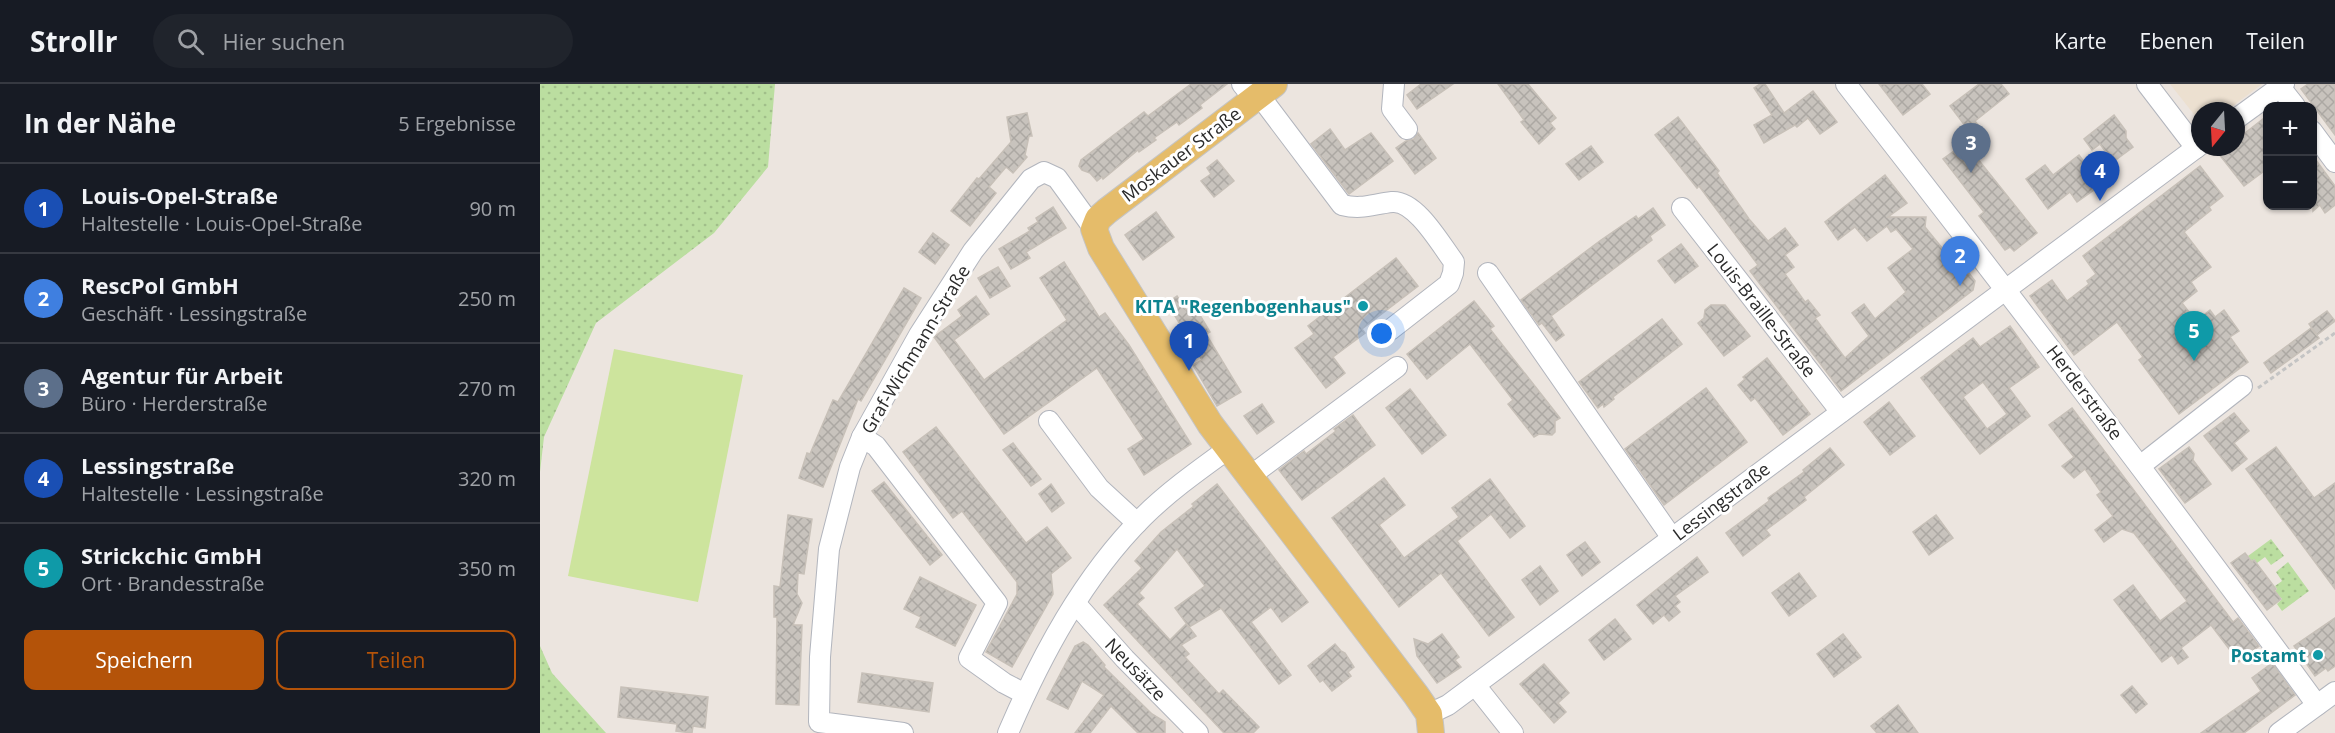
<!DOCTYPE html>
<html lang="de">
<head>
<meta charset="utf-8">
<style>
  :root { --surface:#171b24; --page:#20242c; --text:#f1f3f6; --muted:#9ea1a6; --line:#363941; --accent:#b45309 }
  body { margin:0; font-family:"Open Sans",sans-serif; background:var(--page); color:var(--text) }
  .controls { position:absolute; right:18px; top:18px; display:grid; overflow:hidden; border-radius:12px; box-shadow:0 2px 4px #0004 }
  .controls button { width:54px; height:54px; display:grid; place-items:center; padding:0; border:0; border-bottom:2px solid var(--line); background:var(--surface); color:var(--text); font:30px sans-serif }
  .compass { position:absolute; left:1651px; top:18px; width:54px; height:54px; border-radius:50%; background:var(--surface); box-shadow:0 2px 4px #0004; rotate:198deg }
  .you { position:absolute; left:842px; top:250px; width:21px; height:21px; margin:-15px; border:4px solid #fff; border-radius:50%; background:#1a73e8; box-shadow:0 0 0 9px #1a73e833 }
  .badge { display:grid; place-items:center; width:39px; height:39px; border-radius:50%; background:var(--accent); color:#fff; font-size:20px; font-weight:700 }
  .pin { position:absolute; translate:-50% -50px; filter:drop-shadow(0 2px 3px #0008) }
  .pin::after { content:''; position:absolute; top:32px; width:21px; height:18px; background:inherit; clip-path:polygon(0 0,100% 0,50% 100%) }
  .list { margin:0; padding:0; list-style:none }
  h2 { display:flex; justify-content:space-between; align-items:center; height:78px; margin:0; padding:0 24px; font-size:26px }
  h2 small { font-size:20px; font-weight:400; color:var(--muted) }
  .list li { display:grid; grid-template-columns:39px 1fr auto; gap:18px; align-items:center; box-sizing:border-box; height:90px; padding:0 24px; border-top:2px solid var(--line) }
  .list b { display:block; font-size:22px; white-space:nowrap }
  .list p { margin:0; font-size:20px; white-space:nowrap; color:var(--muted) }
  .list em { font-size:20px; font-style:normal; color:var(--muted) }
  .actions { display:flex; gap:12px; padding:18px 24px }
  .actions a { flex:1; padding:14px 0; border:2px solid var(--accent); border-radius:12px; text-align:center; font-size:21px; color:var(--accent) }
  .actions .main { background:var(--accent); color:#fff }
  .icon { flex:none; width:33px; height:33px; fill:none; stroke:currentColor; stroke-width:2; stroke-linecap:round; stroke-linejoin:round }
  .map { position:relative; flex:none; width:1795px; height:649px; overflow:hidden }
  header { display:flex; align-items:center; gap:36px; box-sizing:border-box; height:84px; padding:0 30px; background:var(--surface); border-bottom:2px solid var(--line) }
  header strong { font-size:28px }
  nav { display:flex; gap:33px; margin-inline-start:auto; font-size:21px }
  .search { width:420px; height:54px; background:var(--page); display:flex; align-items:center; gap:15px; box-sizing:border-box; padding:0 21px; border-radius:33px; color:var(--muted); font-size:22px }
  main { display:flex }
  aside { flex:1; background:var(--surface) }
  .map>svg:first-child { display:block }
</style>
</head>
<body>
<header>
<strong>Strollr</strong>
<div class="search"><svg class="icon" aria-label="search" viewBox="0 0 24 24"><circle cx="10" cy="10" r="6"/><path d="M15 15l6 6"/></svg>Hier suchen</div>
<nav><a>Karte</a><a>Ebenen</a><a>Teilen</a></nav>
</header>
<main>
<aside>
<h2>In der Nähe<small>5 Ergebnisse</small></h2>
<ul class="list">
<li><span class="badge" style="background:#1a4fb4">1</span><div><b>Louis-Opel-Straße</b><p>Haltestelle · Louis-Opel-Straße</p></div><em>90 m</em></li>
<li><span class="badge" style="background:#3f7fe0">2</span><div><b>RescPol GmbH</b><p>Geschäft · Lessingstraße</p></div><em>250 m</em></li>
<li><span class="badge" style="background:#5c6f8a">3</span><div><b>Agentur für Arbeit</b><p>Büro · Herderstraße</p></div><em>270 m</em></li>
<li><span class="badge" style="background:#1a4fb4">4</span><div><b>Lessingstraße</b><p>Haltestelle · Lessingstraße</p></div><em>320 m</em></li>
<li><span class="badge" style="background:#0f9aa8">5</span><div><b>Strickchic GmbH</b><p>Ort · Brandesstraße</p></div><em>350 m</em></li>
</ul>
<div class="actions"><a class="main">Speichern</a><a>Teilen</a></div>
</aside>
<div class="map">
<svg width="1795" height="649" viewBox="0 0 1795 649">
  <defs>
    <pattern id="green-dots" width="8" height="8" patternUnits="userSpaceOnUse" patternTransform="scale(1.5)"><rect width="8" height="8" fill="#bbdea0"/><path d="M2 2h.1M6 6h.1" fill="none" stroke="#a1bf8a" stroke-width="1.8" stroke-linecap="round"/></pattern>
    <pattern id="building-cross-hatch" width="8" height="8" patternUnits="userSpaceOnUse" patternTransform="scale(1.5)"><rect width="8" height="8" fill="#c8c3bd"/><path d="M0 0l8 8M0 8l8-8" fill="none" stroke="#aca8a3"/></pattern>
  </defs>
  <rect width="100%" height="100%" fill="#ece5df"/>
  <polygon fill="#ece0d0" points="1630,0 1722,0 1686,27 1660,27 1660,38"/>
  <g fill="url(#green-dots)">
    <polygon points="0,0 235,0 228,83 174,149 56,239 4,353 0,388"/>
    <polygon points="1731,455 1744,472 1731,481 1725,473 1717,479 1714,475 1712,477 1708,472"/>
    <polygon points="1748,478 1769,507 1742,527 1737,520 1742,515 1735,507 1737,505 1735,502 1742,497 1736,488"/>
    <polygon points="0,562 12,589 66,649 0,649"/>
  </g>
  <polygon fill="#cde49d" points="74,265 203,291 158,518 28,492"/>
  <g fill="url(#building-cross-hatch)" stroke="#c7c0b8" stroke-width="1.5" fill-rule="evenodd">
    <polygon points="651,0 687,0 660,21 662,24 639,41 637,38 614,54 616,56 599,68 598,66 563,95 562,93 557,97 550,89 542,86 539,82 541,76 604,28 608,32"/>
    <polygon points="881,0 913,0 877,25 867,11"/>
    <polygon points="958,0 988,0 1016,34 1010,39 1015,45 999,60 981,38 984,36"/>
    <polygon points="1220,0 1225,0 1244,29 1273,7 1297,38 1280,50 1268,34 1257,43 1255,41 1224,59 1214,41 1232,31 1214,4"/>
    <polygon points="1339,0 1382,0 1390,10 1363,31"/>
    <polygon points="1439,0 1461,0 1469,10 1435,37 1450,57 1433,69 1497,149 1474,167 1470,163 1465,166 1439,132 1444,128 1403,75 1425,59 1418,50 1426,43 1410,22"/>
    <polygon points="1768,0 1795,0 1795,51 1761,5"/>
    <polygon points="487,29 492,52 489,52 485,71 487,73 473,89 466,83 449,103 456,109 430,142 411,127 437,94 439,95 471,58 467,33"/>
    <polygon points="1574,31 1586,47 1586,54 1593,63 1573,78 1560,60 1552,66 1544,55"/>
    <polygon points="1728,31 1728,84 1704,102 1678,69 1686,63 1696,63 1696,56"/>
    <polygon points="1138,33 1179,87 1177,89 1209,135 1228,157 1245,144 1258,161 1245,171 1254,183 1245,190 1265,218 1268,216 1280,231 1275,234 1305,274 1329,252 1312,229 1324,220 1335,235 1366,208 1348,184 1373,165 1356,145 1351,148 1347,142 1327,157 1315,143 1298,156 1285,138 1345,91 1367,119 1348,133 1386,133 1385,143 1407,170 1416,172 1435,197 1433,206 1301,307 1210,187 1218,181 1159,102 1157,104 1115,51"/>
    <polygon points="790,45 805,66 831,49 853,77 809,110 771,60"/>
    <polygon points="878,49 896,74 875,90 856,64 866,57 874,55"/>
    <polygon points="1051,62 1063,78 1039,96 1026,80"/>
    <polygon points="1539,71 1561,101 1537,118 1530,108 1508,125 1486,95 1505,81 1513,91"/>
    <polygon points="1773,72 1795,102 1795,121 1785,129 1780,121 1773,127"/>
    <polygon points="677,76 694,97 674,113 661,97 671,90 667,84"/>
    <polygon points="1660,82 1683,112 1669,123 1671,126 1644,148 1671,183 1651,198 1657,207 1642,219 1656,237 1670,226 1675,233 1684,226 1699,247 1690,253 1708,278 1639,330 1599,276 1603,273 1577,238 1534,271 1490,212 1512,196 1527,217 1549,200 1547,197 1556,190 1543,172"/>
    <polygon points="513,123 526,144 486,168 490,174 471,185 459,165 490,147 488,144 498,138 496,134"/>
    <polygon points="1113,124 1125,141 1110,152 1112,156 1011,232 1024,251 1016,257 1002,239 999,241 981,216 1061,156 1096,132 1098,135"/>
    <polygon points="616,128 634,153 603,176 585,151"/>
    <polygon points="393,149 409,161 395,180 379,168"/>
    <polygon points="1141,160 1158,182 1135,199 1118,177"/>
    <polygon points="856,174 878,202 822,245 825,249 793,273 805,289 786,304 755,264 774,250 768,242"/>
    <polygon points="524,178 559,233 565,229 589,261 651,360 604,391 588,365 604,355 557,284 464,350 394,253 422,232 418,226 436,212 449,230 414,256 444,296 527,236 500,194"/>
    <polygon points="458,183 470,202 450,214 438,194"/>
    <polygon points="364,204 381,214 321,317 318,315 283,403 259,394 267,369 270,370 293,316 298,318"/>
    <polygon points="637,212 646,226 654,221 670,248 666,250 701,308 677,322 653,281 662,276 627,219"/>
    <polygon points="934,217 954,242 950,245 968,268 1020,334 1015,337 1015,348 1012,351 999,350 994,353 968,320 973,316 930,260 887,295 867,270"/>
    <polygon points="1171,221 1185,221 1210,252 1184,272 1158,239 1164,234 1165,226"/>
    <polygon points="1787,227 1795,237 1777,251 1769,240"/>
    <polygon points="1122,235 1142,260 1073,313 1074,315 1064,323 1063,320 1058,324 1039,298"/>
    <path d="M1470 242 1499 283 1469 304 1490 332 1440 370 1381 294 1433 254 1440 263ZM1443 298 1467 330 1447 345 1423 313Z"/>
    <polygon points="1771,244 1779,254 1731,289 1724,279"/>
    <polygon points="1227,274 1270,330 1243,351 1215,314 1211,317 1198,301 1205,295 1203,293"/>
    <polygon points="1166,304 1207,358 1124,421 1085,365"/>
    <polygon points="870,305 906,351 882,370 846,324"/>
    <polygon points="1349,318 1375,352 1350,371 1324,338"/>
    <polygon points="722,320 734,338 717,350 704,332"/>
    <polygon points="1532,324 1693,538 1698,534 1719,562 1699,578 1671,541 1641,564 1648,573 1638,580 1632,571 1622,578 1574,516 1593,501 1620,537 1647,517 1594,449 1582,445 1564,458 1555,446 1573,432 1557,411 1561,408 1545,385 1534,394 1522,382 1534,373 1509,341"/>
    <polygon points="1694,329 1709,347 1694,359 1707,375 1692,387 1664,352"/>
    <polygon points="813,331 835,361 762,416 739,386 764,367 766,370 796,347 794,345"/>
    <polygon points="396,343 486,459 507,443 531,474 511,490 513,510 472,583 446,568 477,510 477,498 422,427 413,434 363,368"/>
    <polygon points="473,359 501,395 491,402 463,366"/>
    <polygon points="1649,363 1654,370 1653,376 1671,400 1645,419 1619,385"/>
    <polygon points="1736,363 1774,414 1795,399 1795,505 1706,385"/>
    <polygon points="1290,364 1304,381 1264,413 1266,416 1226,446 1230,451 1203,472 1186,449 1229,417 1228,414 1264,388 1263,386"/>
    <polygon points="844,394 865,421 839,441 864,474 919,433 912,424 950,395 985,442 970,454 951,430 917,457 974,533 949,552 901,489 859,523 792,434"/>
    <polygon points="344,398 402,471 390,481 332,407"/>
    <polygon points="511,400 524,419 512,428 499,410"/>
    <path d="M677 400 768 518 742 538 731 523 711 538 751 591 739 600 681 524 649 543 656 552 641 561 649 570 645 573 679 610 683 606 719 643 713 649H684L564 521 602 484 595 477 621 448 654 422 652 420ZM637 465 665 502 635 524 649 543 646 540 630 556 597 520 604 514 599 509Z"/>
    <polygon points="248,431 272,435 264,490 258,489 257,510 262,519 253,541 262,541 259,621 236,620 237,533 234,533 234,502 240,503"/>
    <polygon points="1396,431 1413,454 1389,471 1373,448"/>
    <polygon points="1045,458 1060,478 1042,492 1027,471"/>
    <polygon points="1705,469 1712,478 1714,476 1736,505 1734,506 1741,515 1727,526 1691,479"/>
    <polygon points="1157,473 1168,488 1135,512 1140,518 1135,522 1140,528 1129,537 1124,531 1113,540 1097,521"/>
    <polygon points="1000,482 1018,507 1000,521 982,496"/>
    <polygon points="1259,489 1276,512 1249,532 1232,509"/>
    <polygon points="380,493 436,521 415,562 376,543 381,533 364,525"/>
    <polygon points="1795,534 1795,582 1788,587 1786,584 1775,592 1754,562"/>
    <polygon points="1075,535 1091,555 1064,576 1049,556"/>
    <polygon points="902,550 919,573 915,576 921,583 897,599 877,572 874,555 888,560"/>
    <polygon points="1303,550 1321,573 1294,593 1277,570"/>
    <polygon points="543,558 548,561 565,581 564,583 612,630 625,638 625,649 598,649 571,622 550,649 535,649 564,611 542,597 528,625 507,615 535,562"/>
    <polygon points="795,560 801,567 805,569 814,583 808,588 811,592 792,607 783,596 780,598 768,582"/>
    <polygon points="1732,579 1755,611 1704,649 1661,649 1721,607 1712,594"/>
    <polygon points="1004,580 1029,609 1018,619 1026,628 1014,639 980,600"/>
    <polygon points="322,589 393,599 389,628 318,618"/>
    <polygon points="1592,602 1607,620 1596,629 1581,611"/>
    <polygon points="81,603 168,613 165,644 153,642 152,649 136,647 137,640 78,633"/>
    <polygon points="1358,621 1378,649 1337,649 1331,642"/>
  </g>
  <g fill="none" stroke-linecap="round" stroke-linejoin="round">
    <g stroke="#b2b5bd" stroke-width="22">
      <g id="minor">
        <polyline points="702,0 714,15"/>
        <polyline points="854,0 852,25 867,45"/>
        <path d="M1306 0C1466 205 1624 411 1777 621"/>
        <polyline points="1607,0 1656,64"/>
        <polyline points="1740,3 1755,22"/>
        <path d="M719 11 802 121C822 126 833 120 852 118 876 116 901 161 914 178L913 189 909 200 850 246"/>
        <polyline points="1696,35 1744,0"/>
        <polyline points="1772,47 1795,78"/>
        <polyline points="1142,124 1301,328"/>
        <polyline points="948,189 1132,454"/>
        <polyline points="509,337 559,404 597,439"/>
        <polyline points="322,353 336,362 457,519 429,574 464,599 485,610"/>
        <polyline points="1600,382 1702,302"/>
        <polyline points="709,393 857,283"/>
        <polyline points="536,520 585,575 658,649"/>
        <polyline points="935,601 973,649"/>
        <polyline points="889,630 908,621 1660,61"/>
        <polyline points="363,649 279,638 280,573 289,465 310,383 322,353 379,251 433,167 491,95 504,88 517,94 554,145"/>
        <path d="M468 649C501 572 543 493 603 433 628 408 659 386 688 365"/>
        <polyline points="1739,649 1795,608"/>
      </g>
    </g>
    <g stroke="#c4c4c4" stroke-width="28">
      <polyline id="major" points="734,0 567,127 558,135 554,145 561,164 670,340 876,611 889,630 891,649"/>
    </g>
    <polyline stroke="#c4c4c4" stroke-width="3" stroke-dasharray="4.5 3" stroke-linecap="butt" points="1718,304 1795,249"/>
    <use href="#minor" stroke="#fff" stroke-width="20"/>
    <use href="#major" stroke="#e5bc6a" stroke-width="26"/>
  </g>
  <g fill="#0f9aa8" stroke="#fff" stroke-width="2">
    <circle cx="823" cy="222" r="6"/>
    <circle cx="1778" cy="571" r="6"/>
  </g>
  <g text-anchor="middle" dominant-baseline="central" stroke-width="6" stroke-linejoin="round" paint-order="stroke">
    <g font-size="18" fill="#2b2b2b" stroke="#fff">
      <text transform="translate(641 70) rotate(-37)">Moskauer Straße</text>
      <text transform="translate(1222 226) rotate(52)">Louis-Braille-Straße</text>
      <text transform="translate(375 265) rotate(-59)">Graf-Wichmann-Straße</text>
      <text transform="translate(1545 308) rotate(53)">Herderstraße</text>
      <text transform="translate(1181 417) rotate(-37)">Lessingstraße</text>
      <text transform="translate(596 585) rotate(46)">Neusätze</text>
    </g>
    <g font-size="18" font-weight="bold" fill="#0d838f" stroke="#fff" text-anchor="end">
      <text x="811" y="222">KITA "Regenbogenhaus"</text>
      <text x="1766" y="571">Postamt</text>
    </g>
  </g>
</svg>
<div class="controls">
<button>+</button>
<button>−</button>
</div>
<svg class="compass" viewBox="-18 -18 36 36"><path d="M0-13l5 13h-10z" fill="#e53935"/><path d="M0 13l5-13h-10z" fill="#9ea1a6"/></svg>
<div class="you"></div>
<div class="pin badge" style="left:649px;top:287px;background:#1a4fb4">1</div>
<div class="pin badge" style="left:1420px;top:202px;background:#3f7fe0">2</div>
<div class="pin badge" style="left:1431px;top:89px;background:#5c6f8a">3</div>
<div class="pin badge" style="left:1560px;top:117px;background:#1a4fb4">4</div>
<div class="pin badge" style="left:1654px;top:277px;background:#0f9aa8">5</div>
</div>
</main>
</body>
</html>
